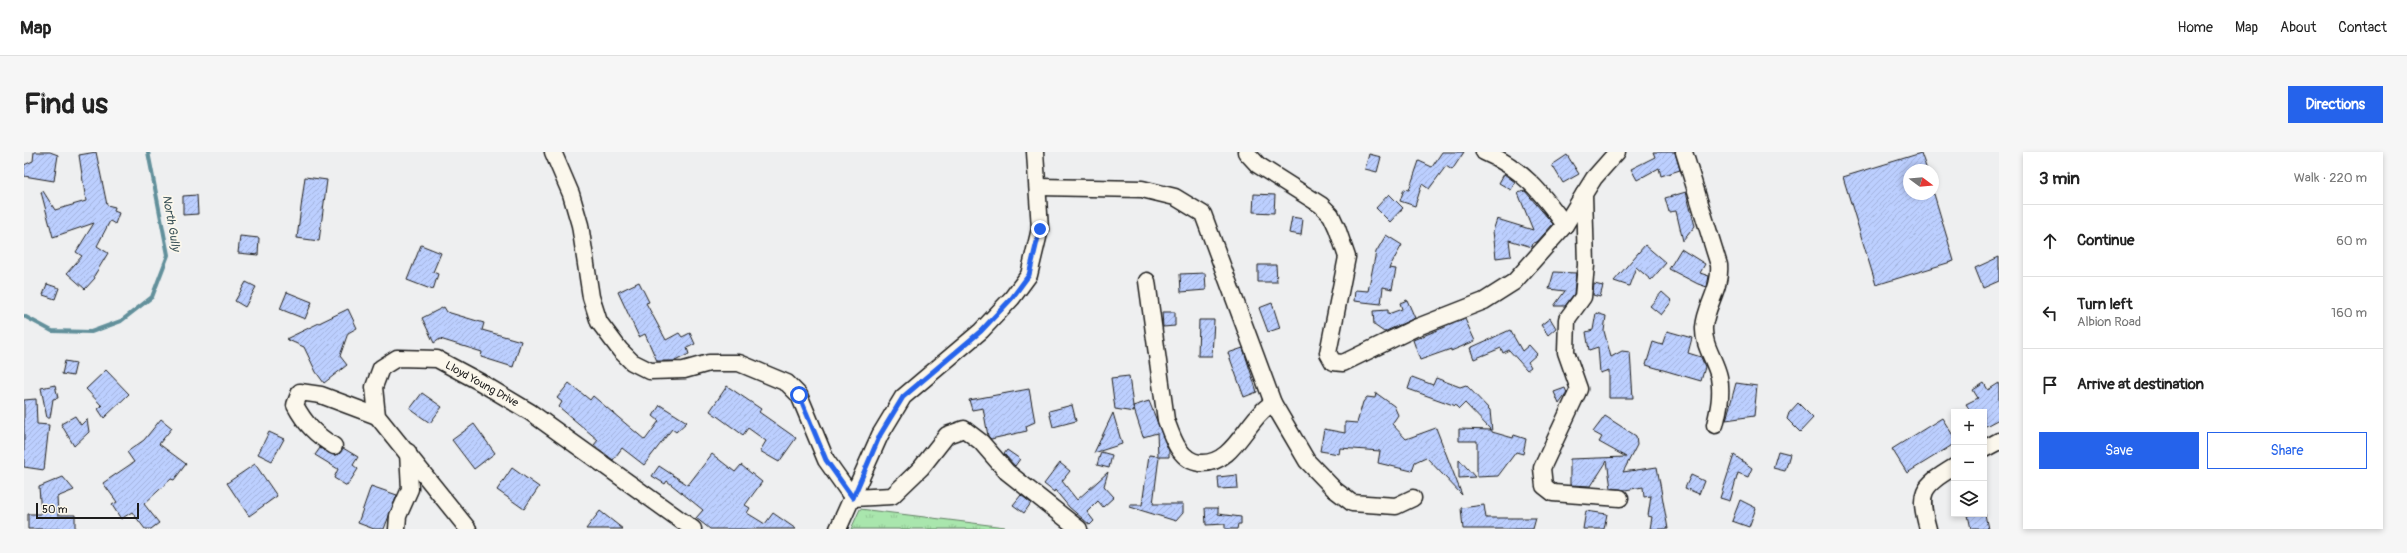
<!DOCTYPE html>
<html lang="en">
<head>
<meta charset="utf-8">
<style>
  :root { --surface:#fff; --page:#f6f6f6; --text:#222; --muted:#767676; --line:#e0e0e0; --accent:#2563eb }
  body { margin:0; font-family:Pangolin,sans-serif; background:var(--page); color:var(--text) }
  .controls { position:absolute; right:12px; bottom:12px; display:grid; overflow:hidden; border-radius:0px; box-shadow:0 2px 6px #0003 }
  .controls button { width:36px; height:36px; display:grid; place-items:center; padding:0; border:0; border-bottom:1px solid var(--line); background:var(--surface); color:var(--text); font:20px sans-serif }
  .compass { position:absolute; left:1879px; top:12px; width:36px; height:36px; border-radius:50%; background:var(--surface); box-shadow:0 2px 6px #0003; rotate:106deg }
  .scale { position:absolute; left:12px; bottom:10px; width:103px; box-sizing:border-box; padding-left:4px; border:2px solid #1c1c1c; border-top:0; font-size:11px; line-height:14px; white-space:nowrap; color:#1c1c1c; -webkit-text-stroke:3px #fbf7ec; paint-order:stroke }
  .stop { position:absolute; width:12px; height:12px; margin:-9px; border:3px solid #2563eb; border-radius:50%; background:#fff }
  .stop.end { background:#2563eb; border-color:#fff; box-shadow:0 1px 4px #0008 }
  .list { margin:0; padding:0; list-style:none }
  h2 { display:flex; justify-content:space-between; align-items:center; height:52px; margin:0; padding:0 16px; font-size:17px }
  h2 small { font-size:13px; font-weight:400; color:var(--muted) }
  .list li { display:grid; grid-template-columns:26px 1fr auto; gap:12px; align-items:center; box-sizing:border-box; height:72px; padding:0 16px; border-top:1px solid var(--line) }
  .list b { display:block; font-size:15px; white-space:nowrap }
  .list p { margin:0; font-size:13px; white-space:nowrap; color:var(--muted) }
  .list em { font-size:13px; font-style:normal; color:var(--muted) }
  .actions { display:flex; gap:8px; padding:12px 16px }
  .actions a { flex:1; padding:9px 0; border:1px solid var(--accent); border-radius:0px; text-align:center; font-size:14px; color:var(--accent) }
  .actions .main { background:var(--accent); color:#fff }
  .icon { flex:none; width:22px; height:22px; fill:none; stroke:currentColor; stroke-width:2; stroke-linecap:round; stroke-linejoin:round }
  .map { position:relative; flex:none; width:1975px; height:377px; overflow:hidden; border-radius:0px }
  header { display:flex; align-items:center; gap:24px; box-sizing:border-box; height:56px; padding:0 20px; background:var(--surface); border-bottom:1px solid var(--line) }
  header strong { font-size:19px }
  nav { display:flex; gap:22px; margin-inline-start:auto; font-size:14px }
  .intro { display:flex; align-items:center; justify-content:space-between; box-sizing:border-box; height:96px; padding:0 24px }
  h1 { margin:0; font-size:28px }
  .button { padding:10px 18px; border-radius:0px; background:var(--accent); color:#fff; font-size:14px; font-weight:700 }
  main { display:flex; gap:24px; padding:0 24px }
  aside { flex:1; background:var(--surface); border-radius:0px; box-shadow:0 2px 6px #0003 }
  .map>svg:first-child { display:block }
</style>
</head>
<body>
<header>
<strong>Map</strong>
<nav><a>Home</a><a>Map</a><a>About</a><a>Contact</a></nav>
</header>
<div class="intro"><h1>Find us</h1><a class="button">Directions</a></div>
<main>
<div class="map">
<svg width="1975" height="377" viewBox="0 0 1975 377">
  <defs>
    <pattern id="grass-tufts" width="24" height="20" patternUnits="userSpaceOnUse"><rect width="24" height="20" fill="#a9e6ad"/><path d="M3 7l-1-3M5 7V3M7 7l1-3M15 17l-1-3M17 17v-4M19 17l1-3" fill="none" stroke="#91c594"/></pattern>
    <pattern id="building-hatch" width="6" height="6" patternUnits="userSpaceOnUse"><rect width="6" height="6" fill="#bccfff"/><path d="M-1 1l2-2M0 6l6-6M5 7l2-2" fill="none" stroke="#a1b1da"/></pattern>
  </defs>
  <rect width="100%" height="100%" fill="#eeeff0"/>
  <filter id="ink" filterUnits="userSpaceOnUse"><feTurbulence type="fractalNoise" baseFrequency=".025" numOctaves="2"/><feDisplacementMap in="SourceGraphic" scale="8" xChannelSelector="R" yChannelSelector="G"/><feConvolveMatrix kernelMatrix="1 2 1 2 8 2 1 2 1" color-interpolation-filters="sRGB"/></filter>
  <g filter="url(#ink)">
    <polygon fill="url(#grass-tufts)" stroke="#628164" points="836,357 981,375 982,377 827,377"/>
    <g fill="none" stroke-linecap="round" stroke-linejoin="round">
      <polyline stroke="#62909b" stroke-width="4" points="0,164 28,179 67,180 97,169 128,145 144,103 124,0"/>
    </g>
    <g fill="url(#building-hatch)" stroke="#1c1c1c">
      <polygon points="10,0 26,0 34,3 30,29 0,24 0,13 9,9"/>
      <polygon points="72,0 83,53 91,55 90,59 95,61 91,72 86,69 73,94 84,101 70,124 71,126 61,137 43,121 58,104 52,100 70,71 29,85 17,40 19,39 31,58 62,49 55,3"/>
      <polygon points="1418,0 1440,0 1428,18 1422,14 1405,37 1398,32 1391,54 1376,49 1380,37 1385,38 1395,9 1408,15"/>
      <polygon points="1629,0 1651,0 1656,18 1637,24 1635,16 1613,28 1607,17 1631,5"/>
      <polygon points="1897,1 1903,18 1885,18 1885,42 1910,42 1930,109 1852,133 1819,25"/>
      <polygon points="1345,2 1357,5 1353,20 1341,17"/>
      <polygon points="1543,3 1555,22 1539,31 1528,13"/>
      <polygon points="1480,22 1491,30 1487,38 1475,31"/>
      <polygon points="281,25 303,28 295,89 273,86"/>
      <polygon points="1501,39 1529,72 1513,90 1509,91 1508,95 1485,88 1487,104 1472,106 1469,79 1473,67 1509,78 1494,41"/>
      <polygon points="1662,40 1671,74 1659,89 1652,59 1645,60 1641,46"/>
      <polygon points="1230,42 1251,43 1250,61 1229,60"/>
      <polygon points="1365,42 1379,56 1366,70 1352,56"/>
      <polygon points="173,43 174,62 159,63 159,44"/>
      <polygon points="1268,65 1279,67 1277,83 1265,81"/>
      <polygon points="1362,83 1378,93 1365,116 1372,117 1368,137 1359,135 1357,152 1330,149 1331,138 1344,139 1352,100"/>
      <polygon points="216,84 235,86 234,103 214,101"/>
      <polygon points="397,93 417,101 409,120 414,122 409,138 383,128"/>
      <polygon points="1621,93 1642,111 1627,128 1612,115 1605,134 1590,129"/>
      <polygon points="1657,97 1681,112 1676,121 1685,124 1683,135 1674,132 1645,117"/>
      <polygon points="1975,105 1975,129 1959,136 1951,116"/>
      <polygon points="1234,113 1252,113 1253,130 1234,130"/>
      <polygon points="1530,120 1552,121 1550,142 1541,154 1530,154 1541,139 1525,137"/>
      <polygon points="1181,121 1182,138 1157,140 1156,122"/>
      <polygon points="222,130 232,135 221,155 211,149"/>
      <polygon points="615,130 625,150 622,151 642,188 655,181 658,185 666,181 671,192 663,196 665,202 651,209 633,209 621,182 615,185 594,140"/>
      <polygon points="23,132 35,136 31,147 19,143"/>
      <polygon points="1570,132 1579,134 1576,145 1569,143"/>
      <polygon points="263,140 288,150 281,167 256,157"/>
      <polygon points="1638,140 1648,149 1637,163 1626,154"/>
      <polygon points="1383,148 1391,166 1360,180 1350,173 1349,159 1364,158 1364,162 1378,157 1376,151"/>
      <polygon points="1248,151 1256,176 1244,180 1235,156"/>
      <polygon points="420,155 423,160 460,171 458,178 497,189 489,215 457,205 458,200 416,187 410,191 398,166"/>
      <polygon points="324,157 333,176 324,181 316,204 323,213 300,231 292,220 280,195 262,187"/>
      <polygon points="1138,160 1151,160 1151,174 1139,175"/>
      <polygon points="1572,161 1582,164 1580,179 1587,205 1598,199 1606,200 1609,246 1585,246 1585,218 1576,221 1574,195 1565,198 1562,180 1569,178"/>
      <polygon points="1526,166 1532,176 1524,183 1517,173"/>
      <polygon points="1441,167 1451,189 1427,199 1427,197 1396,208 1389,188"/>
      <polygon points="1175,168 1190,168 1188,204 1174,204"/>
      <polygon points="1486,178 1498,199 1505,193 1513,202 1504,210 1507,215 1503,218 1485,198 1479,201 1477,196 1450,207 1446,196"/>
      <polygon points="1643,179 1668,186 1664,201 1677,205 1681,215 1677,229 1622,213 1629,190 1638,193"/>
      <polygon points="1219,196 1233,240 1220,245 1204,201"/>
      <polygon points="41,209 52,211 49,224 38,222"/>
      <polygon points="82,218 105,242 80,266 74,257 78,254 62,237"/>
      <polygon points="1105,224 1109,254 1125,249 1145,299 1145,305 1135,305 1129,352 1159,352 1159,361 1152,369 1106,355 1106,353 1118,353 1125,303 1134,304 1133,281 1119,285 1109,254 1110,260 1091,257 1087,226"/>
      <polygon points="1388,225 1409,233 1412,226 1436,235 1442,233 1466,258 1468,280 1489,286 1490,283 1502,287 1499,302 1492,300 1474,324 1453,325 1453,289 1435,289 1435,277 1467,278 1441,251 1435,257 1432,254 1384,237"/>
      <polygon points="545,231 566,248 569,244 621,288 635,269 629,264 636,253 663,270 652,280 648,277 620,313 598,296 589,308 570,293 574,288 535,255 538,250 533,246"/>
      <polygon points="1712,231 1733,234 1730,264 1702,268"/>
      <polygon points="1960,231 1964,238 1975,231 1975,267 1960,275 1960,260 1947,260 1942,252 1954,246 1949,238"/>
      <polygon points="31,233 34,246 29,247 26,266 23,266 17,236"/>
      <polygon points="703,234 737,257 735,260 772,286 755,310 736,299 742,289 724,276 719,283 686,259"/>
      <polygon points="1541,236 1543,241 1535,252 1530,240"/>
      <polygon points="1005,237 1011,270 1002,274 1003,279 967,287 964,284 959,256 948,258 945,248"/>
      <polygon points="398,241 418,255 406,271 386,257"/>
      <polygon points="1352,241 1370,254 1374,263 1368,272 1382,287 1412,276 1438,343 1402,305 1391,310 1388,319 1354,311 1356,299 1316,296 1315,302 1296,299 1300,277 1321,281 1321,270 1333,271 1339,250 1343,245 1351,246"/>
      <polygon points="12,247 13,272 25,273 20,318 0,315 0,248"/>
      <polygon points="1774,251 1789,266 1776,280 1763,267 1765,261"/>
      <polygon points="1048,253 1052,269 1029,275 1025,259"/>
      <polygon points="1089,261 1098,292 1070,301"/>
      <polygon points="51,264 57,273 63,267 65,280 50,294 37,272"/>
      <polygon points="1581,264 1612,284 1613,293 1599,320 1633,315 1644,377 1626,377 1628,365 1624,364 1627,344 1620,345 1619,335 1601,338 1587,336 1583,309 1567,334 1546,333 1546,307 1602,305 1575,290 1578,285 1569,280"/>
      <polygon points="1918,266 1930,285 1930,292 1883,321 1868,297"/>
      <polygon points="137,267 148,276 135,292 162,312 150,328 147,327 120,352 135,371 127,377 121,377 108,360 97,367 88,353 93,350 79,331 110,310 103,300 120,288"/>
      <polygon points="450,272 471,301 450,317 428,288"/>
      <polygon points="245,280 260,287 248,309 234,302"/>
      <polygon points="296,296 310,303 315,302 319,296 334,305 329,313 334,317 323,334 310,326 314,317 291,303"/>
      <polygon points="983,298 996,307 991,314 980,302"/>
      <polygon points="1754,299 1766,302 1761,319 1749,316"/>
      <polygon points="1077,300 1088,303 1085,316 1073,313"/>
      <polygon points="688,302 711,320 717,313 738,330 721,353 726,356 723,361 741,372 749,361 772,377 686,377 672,366 679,358 643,329 641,332 628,324 635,314 664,333"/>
      <polygon points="1710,303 1728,316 1724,325 1714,321 1706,349 1696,346"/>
      <polygon points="1435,307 1451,325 1435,326"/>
      <polygon points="1036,311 1046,319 1038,329 1053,348 1084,320 1080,334 1090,345 1079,355 1074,349 1063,360 1070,369 1066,373 1045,355 1031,338 1030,340 1020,332"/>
      <polygon points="231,312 253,344 225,364 203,331"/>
      <polygon points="488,316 515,335 500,357 473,338"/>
      <polygon points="1213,323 1214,336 1195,337 1194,325"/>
      <polygon points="1667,323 1680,329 1675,342 1661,336"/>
      <polygon points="39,325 50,338 33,345 34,363 51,363 51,377 4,377 4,362 17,362 15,335"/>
      <polygon points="347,334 373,343 360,377 350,377 334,371"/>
      <polygon points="997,343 1007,351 1000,361 989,353"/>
      <polygon points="1716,348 1732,356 1725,375 1708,369"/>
      <polygon points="1460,353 1462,366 1512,366 1509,377 1439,377 1437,356"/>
      <polygon points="1181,356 1194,356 1194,362 1217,365 1217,372 1214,372 1213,377 1201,377 1201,372 1182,373"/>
      <polygon points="576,359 599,377 562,377"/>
      <polygon points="1562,359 1583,362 1580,377 1559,377"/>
      <polygon points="1961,362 1964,377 1947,377 1944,363"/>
    </g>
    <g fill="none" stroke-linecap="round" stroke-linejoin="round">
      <g stroke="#1c1c1c" stroke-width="19">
        <g id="minor">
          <polyline points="529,0 547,42 556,73 567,145 575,170 596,198 608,210 626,219 660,218 685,211 715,211 763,231 775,243 802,308 829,346 868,344 897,316 923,283 940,277 957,290 983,320 1055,377"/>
          <polyline points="1222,0 1234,13 1297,53 1307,63 1313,76 1323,105 1304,201 1309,210 1319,211 1391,176 1460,149 1490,130 1541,73 1560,42"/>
          <path d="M1460 0C1498 16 1518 41 1541 73"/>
          <polyline points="1593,0 1570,26 1560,42 1562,113 1559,145 1543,167 1542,200 1555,237 1518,316 1520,334 1529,341 1596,346"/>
          <path d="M1660 0 1695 113C1697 137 1682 153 1680 175 1679 194 1691 207 1695 225 1698 242 1695 257 1691 273"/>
          <polyline points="1015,35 1118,37 1151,45 1179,62 1249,251 1283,309 1311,338 1328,351 1372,354 1389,346"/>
          <path d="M1123 129 1142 268C1148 284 1155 309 1176 311 1211 313 1222 266 1249 251"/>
          <path d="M310 294C292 283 281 272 271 253L276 240 297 243 353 264"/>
          <polyline points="1960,297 1975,289"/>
          <polyline points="373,377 374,364 386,337 384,300"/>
          <polyline points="444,377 353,264 350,235 357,216 373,206 413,207 456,230 506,260 669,377"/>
          <polyline points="814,377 856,283 879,245 957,179 988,146 1005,123 1016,77 1011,0"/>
          <path d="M1904 377C1894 340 1897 335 1930 315"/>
        </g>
      </g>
      <use href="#minor" stroke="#fbf7ec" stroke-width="16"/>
    </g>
  </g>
  <g fill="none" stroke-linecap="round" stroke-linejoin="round" filter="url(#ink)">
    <polyline stroke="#2563eb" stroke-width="5" points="775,243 802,308 829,346 856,283 879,245 957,179 988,146 1005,123 1016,77"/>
  </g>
  <g text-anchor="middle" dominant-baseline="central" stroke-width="3.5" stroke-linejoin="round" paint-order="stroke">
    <g font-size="11" fill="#1c1c1c" stroke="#fbf7ec">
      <text transform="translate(458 232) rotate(29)">Lloyd Young Drive</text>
    </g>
    <g font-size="12" font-style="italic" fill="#3f565c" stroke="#fbf7ec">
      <text transform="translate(147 71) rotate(80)">North Gully</text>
    </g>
  </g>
</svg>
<div class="controls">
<button>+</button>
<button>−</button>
<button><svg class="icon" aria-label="layers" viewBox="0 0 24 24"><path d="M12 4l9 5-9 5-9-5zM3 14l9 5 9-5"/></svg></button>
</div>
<svg class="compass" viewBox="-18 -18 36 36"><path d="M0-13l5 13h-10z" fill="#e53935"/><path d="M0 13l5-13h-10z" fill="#767676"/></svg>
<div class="scale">50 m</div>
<div class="stop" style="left:775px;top:243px"></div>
<div class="stop end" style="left:1016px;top:77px"></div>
</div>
<aside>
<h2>3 min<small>Walk · 220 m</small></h2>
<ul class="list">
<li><svg class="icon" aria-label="ahead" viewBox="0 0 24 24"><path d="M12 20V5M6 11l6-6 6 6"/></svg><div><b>Continue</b></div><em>60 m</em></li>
<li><svg class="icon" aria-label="left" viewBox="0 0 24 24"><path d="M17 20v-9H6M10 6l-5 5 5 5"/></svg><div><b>Turn left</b><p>Albion Road</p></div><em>160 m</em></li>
<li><svg class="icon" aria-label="arrive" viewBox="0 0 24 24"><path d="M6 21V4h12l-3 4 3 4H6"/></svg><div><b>Arrive at destination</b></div></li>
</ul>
<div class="actions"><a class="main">Save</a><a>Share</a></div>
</aside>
</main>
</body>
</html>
